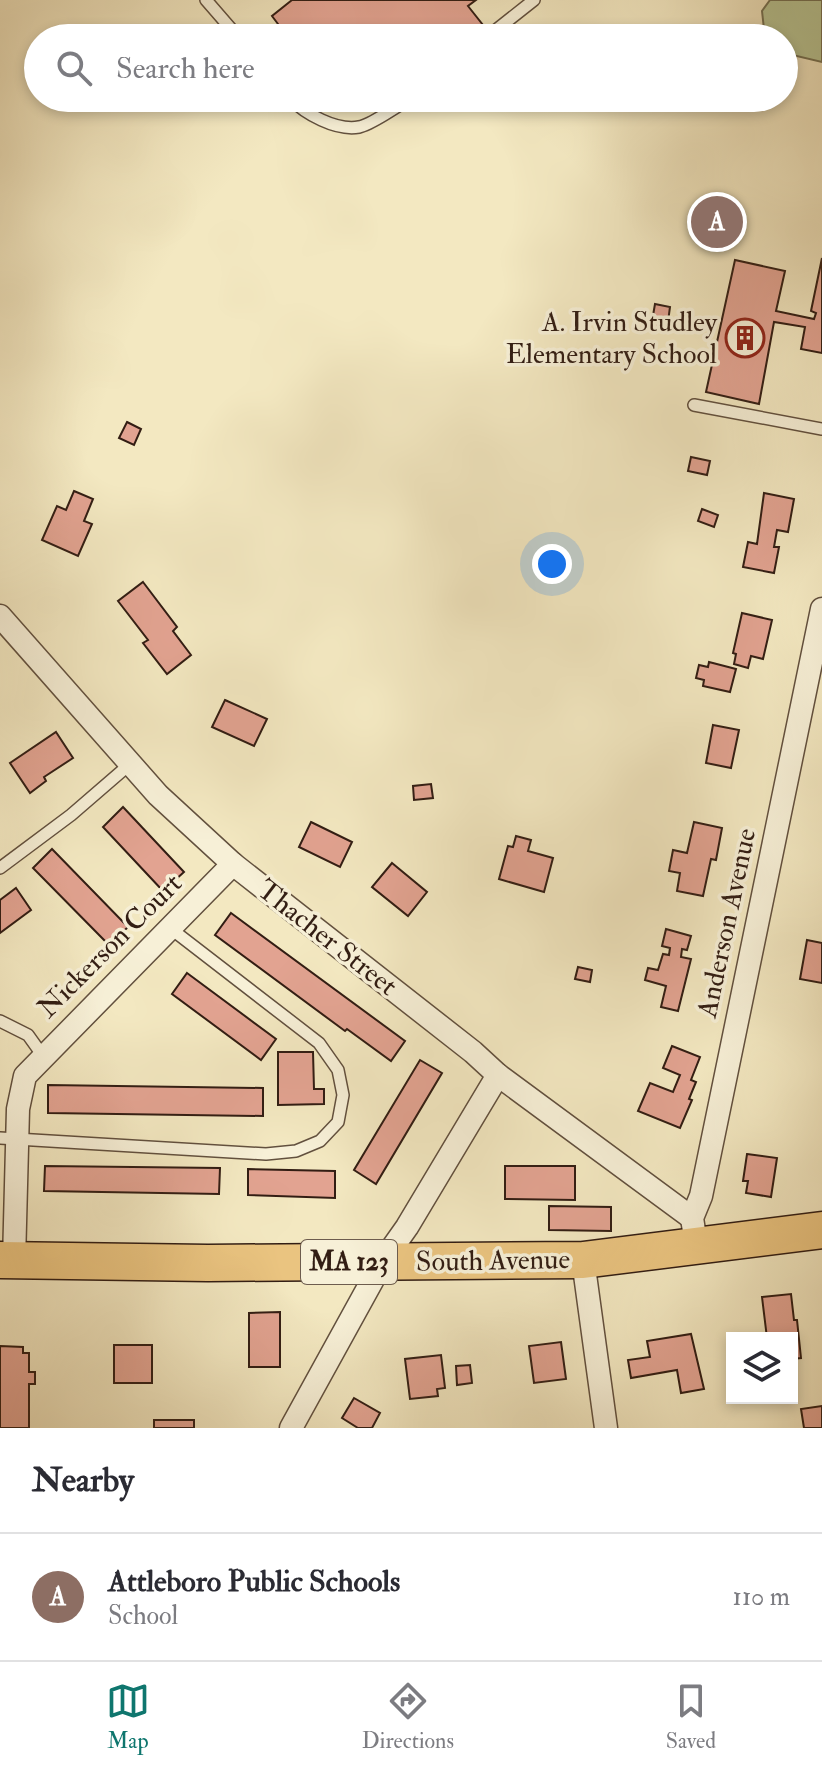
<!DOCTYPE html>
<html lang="en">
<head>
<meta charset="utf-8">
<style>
  :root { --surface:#fff; --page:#f2f2f3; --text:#2b2b33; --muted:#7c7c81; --line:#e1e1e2; --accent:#0f766e }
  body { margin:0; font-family:"IM FELL Double Pica",serif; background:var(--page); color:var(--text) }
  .controls { position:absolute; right:24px; bottom:24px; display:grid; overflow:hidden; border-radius:0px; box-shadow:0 4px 12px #0003 }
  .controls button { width:72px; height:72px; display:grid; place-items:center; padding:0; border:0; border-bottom:2px solid var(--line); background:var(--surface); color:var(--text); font:40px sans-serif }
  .you { position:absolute; left:552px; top:564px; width:28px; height:28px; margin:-20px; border:6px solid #fff; border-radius:50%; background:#1a73e8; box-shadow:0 0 0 12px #1a73e833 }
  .badge { display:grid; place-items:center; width:52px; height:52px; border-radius:50%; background:var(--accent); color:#fff; font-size:26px; font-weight:700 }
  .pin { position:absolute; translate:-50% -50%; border:4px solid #fff; box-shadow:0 2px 8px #0006 }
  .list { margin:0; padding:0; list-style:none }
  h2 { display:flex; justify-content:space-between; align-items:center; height:104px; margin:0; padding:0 32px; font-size:34px }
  h2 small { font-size:26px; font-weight:400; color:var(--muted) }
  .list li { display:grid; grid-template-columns:52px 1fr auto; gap:24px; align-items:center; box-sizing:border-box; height:128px; padding:0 32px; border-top:2px solid var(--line) }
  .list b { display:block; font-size:30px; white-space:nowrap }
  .list p { margin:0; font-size:26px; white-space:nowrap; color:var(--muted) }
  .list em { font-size:26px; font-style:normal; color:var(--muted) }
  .icon { flex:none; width:44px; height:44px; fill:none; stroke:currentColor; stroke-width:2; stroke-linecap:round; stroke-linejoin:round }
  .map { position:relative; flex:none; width:822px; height:1428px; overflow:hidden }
  .search { position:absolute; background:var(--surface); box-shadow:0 4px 12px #0003; left:24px; right:24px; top:24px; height:88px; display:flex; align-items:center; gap:20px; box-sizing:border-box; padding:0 28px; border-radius:44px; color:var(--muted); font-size:30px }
  .sheet { height:232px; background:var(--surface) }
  nav { display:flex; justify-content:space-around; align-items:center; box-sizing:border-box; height:112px; border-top:2px solid var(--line); background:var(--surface); font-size:22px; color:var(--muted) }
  nav a { display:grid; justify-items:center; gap:4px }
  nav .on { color:var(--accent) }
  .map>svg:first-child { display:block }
</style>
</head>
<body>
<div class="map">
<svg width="822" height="1428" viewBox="0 0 822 1428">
  <rect width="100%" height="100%" fill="#f3e8c1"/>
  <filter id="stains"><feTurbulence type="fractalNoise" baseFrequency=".0025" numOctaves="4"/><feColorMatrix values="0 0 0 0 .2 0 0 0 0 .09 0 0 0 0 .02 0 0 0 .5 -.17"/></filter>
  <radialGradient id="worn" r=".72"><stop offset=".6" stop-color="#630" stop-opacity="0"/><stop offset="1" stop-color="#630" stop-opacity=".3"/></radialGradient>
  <polygon fill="#b8c695" stroke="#757254" stroke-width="2" points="770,0 822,0 822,62 784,53 784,38 765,38 762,11"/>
  <g fill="#e2a391" stroke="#321d13" stroke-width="2">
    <polygon points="292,0 476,0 468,6 483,25 466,38 452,38 443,26 428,38 275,38 269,31 278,24 272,16"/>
    <polygon points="822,258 822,353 801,349 805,327 774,322 759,404 706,392 735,260 785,271 776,311 814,319 816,313 811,311"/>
    <polygon points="655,304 670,307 667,329 651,327"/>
    <polygon points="127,422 141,429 134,445 119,438"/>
    <polygon points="691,457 710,461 707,475 688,471"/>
    <polygon points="74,491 93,499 84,521 92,524 78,556 42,540 57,506 66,510"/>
    <polygon points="764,493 794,499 788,532 777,530 774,547 779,547 774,573 743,567 748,542 757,544"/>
    <polygon points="702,509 718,515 714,527 698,521"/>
    <polygon points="143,582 177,627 173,631 191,655 167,674 143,643 148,640 118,601"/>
    <polygon points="742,613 772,620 763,659 751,656 748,668 734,664 736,654 733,653"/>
    <polygon points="709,662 736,669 730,692 703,686 704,680 696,678 699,665 708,667"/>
    <polygon points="225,700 267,719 254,746 212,727"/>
    <polygon points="713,725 739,730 731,768 706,763"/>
    <polygon points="56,732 73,758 44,777 46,781 30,793 10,763"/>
    <polygon points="431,784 433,798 414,800 413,786"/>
    <polygon points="123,807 184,872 163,891 103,827"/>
    <polygon points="311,822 352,842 340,867 299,847"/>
    <polygon points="694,822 722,828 716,860 711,859 703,896 677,891 680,873 669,871 673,850 687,853"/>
    <polygon points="516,836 531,840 528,851 553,858 544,892 499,879 508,846 513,847"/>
    <polygon points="52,849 128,927 109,945 33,868"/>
    <polygon points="392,863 427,892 408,916 372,887"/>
    <polygon points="16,888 31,910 0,933 0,900"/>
    <polygon points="231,913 405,1041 391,1061 347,1029 345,1031 215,935"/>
    <polygon points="666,929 691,936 687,950 682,949 681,957 691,959 678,1011 661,1007 666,986 645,980 648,968 658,970 663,954 669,955 670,948 662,946"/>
    <polygon points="807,940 822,943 822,983 800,979"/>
    <polygon points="578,967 592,970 590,982 575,979"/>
    <polygon points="187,973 276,1039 261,1060 172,994"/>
    <polygon points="672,1046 700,1057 691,1080 696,1082 689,1099 692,1100 680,1128 638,1111 650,1083 673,1092 680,1075 663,1068"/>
    <polygon points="278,1052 313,1052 314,1089 324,1089 324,1104 278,1105"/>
    <polygon points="420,1060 442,1073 376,1184 354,1170"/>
    <polygon points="48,1085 263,1088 263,1116 48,1113"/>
    <polygon points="747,1154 777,1158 771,1197 746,1193 748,1181 743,1181"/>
    <polygon points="45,1166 220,1168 219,1194 44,1191"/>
    <polygon points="505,1166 575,1166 575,1200 505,1199"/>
    <polygon points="248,1169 335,1171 335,1198 248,1195"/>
    <polygon points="549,1206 611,1207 611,1231 549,1230"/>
    <polygon points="791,1294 794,1320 797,1320 801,1358 792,1359 792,1338 767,1338 762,1297"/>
    <polygon points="280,1312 280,1367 249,1367 249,1313"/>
    <polygon points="691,1334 704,1389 681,1393 677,1370 631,1378 628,1360 650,1357 647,1341"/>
    <polygon points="561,1342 566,1379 534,1383 529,1346"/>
    <rect x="114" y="1345" width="38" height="38"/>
    <polygon points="0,1346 23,1347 23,1353 29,1353 29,1372 35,1372 35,1384 29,1384 29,1428 0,1428"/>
    <polygon points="441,1355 445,1388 437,1389 438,1396 410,1399 405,1359"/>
    <polygon points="470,1365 472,1383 457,1385 456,1366"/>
    <polygon points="354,1398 380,1413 372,1428 358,1428 342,1418"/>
    <polygon points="822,1406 822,1428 804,1428 801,1409"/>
    <rect x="154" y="1420" width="40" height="8"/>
  </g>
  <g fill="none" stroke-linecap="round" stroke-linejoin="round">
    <g stroke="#62503e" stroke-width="14">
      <g id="service">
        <polyline points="206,0 239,38"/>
        <polyline points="486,38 534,0"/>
        <path d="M290 98C305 114 336 131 359 127 370 125 400 105 410 98"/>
        <polyline points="694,405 822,429"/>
        <polyline points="0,868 71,815 130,764"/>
        <polyline points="0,1021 28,1035 43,1056"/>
        <polyline points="0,1138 266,1154 296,1151 320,1141 338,1122 343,1095 338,1070 319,1043 170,928"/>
      </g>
    </g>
    <g stroke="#62503e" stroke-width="25">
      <g id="minor">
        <polyline points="0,616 158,795 233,864 473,1052 498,1075 692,1218"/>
        <polyline points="694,1231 692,1218 701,1196 822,609"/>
        <polyline points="583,1260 606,1428"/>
        <polyline points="14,1261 18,1109 25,1076 233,864"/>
        <polyline points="291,1428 383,1261 407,1227 498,1075"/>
      </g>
    </g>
    <g stroke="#321d13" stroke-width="39">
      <polyline id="trunk" points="0,1260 208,1263 583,1260 822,1230"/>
    </g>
    <use href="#service" stroke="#f7f0d7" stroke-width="11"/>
    <use href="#minor" stroke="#f7f0d7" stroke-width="22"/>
    <use href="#trunk" stroke="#eac480" stroke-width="36"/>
  </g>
  <defs>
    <g id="building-ring" transform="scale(2)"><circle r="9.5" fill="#f7f0d7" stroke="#8f2418" stroke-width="1.5"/><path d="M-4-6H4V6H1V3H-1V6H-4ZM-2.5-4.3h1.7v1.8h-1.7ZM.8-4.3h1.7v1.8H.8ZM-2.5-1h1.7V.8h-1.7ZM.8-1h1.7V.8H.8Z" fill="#8f2418"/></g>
  </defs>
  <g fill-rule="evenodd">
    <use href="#building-ring" x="745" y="338"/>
  </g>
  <g text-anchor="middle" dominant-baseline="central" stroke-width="7" stroke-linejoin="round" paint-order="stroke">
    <rect fill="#f7f0d7" stroke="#6d5c4e" stroke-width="2" x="301" y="1240" width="96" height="44" rx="6"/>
    <g font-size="26" font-weight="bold" fill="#321d13">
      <text x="349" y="1262">MA 123</text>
    </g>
    <g font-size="28" fill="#321d13" stroke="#f7f0d7" text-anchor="end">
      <text x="717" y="322">A. Irvin Studley<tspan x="717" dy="32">Elementary School</tspan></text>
    </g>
    <g font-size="28" fill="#321d13" stroke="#f7f0d7">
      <text transform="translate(727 923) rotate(-78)">Anderson Avenue</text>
      <text transform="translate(327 938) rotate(38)">Thacher Street</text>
      <text transform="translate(110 946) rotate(-45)">Nickerson Court</text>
      <text transform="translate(493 1261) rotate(-1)">South Avenue</text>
    </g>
  </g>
  <rect width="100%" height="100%" filter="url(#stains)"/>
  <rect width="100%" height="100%" fill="url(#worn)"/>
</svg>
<div class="controls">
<button><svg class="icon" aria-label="layers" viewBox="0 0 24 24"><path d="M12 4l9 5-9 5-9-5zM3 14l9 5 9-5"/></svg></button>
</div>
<div class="you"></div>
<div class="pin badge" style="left:717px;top:222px;background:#8d6e63">A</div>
<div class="search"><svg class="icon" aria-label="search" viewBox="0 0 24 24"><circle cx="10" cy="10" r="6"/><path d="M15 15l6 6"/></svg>Search here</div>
</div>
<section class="sheet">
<h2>Nearby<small></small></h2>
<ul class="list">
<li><span class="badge" style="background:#8d6e63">A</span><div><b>Attleboro Public Schools</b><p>School</p></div><em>110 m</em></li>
</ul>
</section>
<nav>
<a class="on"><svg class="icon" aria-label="map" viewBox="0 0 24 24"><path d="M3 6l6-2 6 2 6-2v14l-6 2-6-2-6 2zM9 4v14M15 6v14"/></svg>Map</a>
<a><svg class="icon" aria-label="directions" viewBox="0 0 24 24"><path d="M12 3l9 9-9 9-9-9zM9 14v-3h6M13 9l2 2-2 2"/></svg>Directions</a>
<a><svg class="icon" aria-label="saved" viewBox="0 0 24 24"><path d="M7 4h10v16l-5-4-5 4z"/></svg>Saved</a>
</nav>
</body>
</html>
